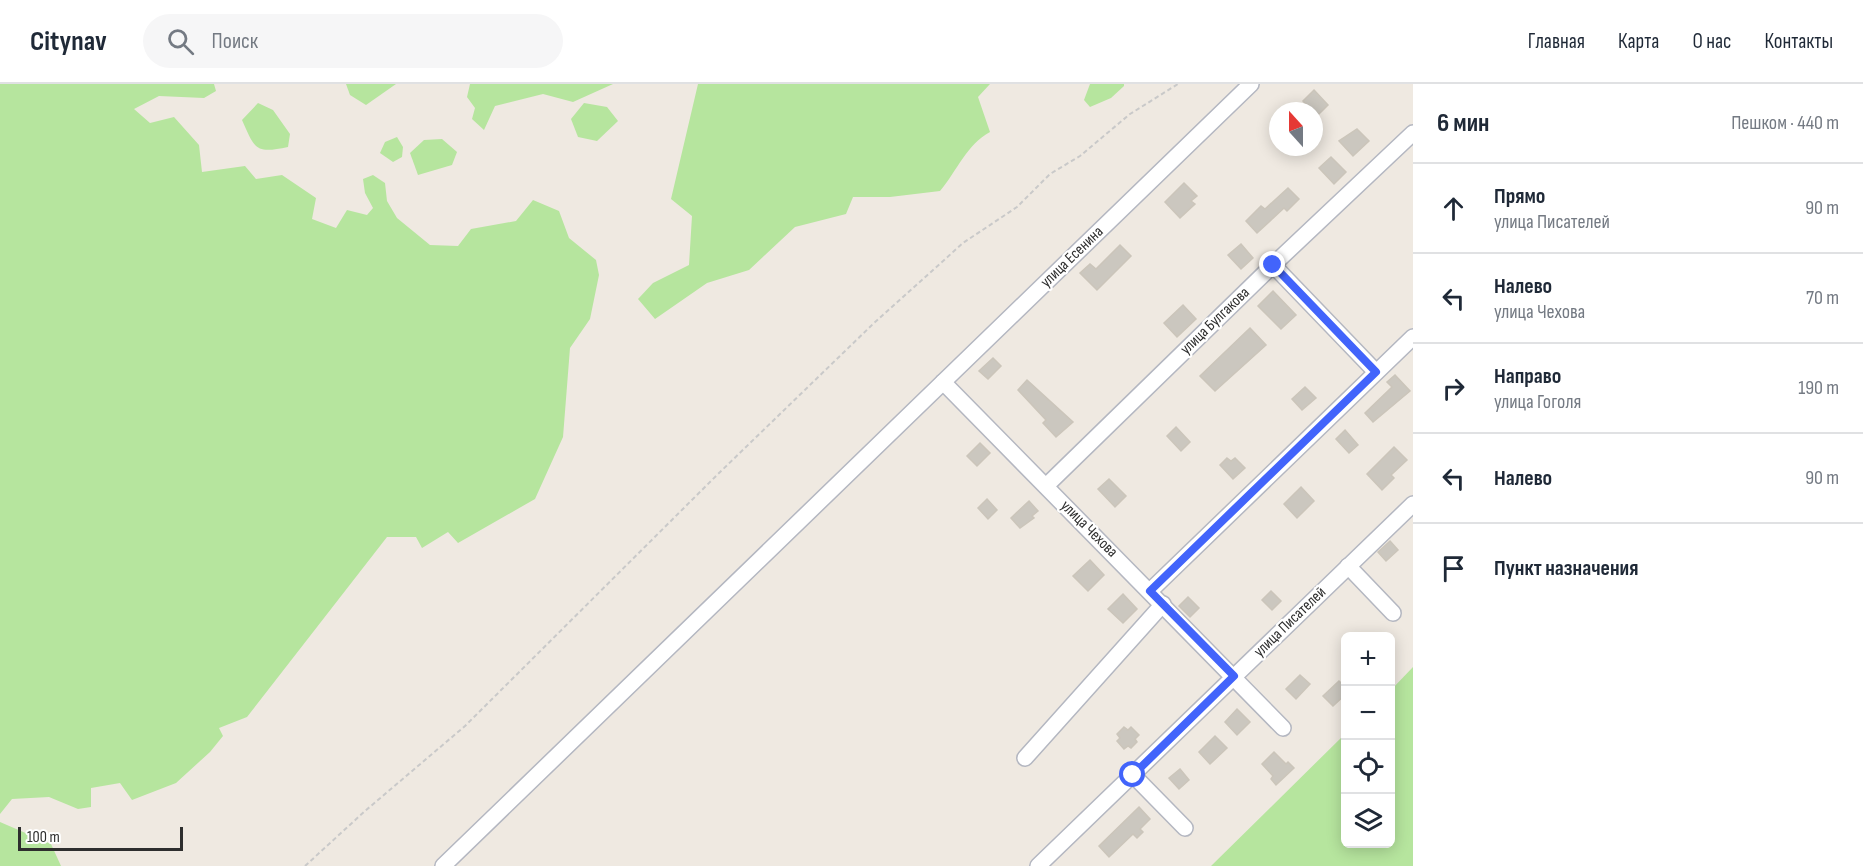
<!DOCTYPE html>
<html lang="ru">
<head>
<meta charset="utf-8">
<style>
  :root { --surface:#fff; --page:#f6f6f7; --text:#1f2937; --muted:#747a83; --line:#e0e1e3 }
  body { margin:0; font-family:"Sofia Sans Condensed",sans-serif; background:var(--page); color:var(--text) }
  .controls { position:absolute; right:18px; bottom:18px; display:grid; overflow:hidden; border-radius:9px; box-shadow:0 3px 15px #0003 }
  .controls button { width:54px; height:54px; display:grid; place-items:center; padding:0; border:0; border-bottom:2px solid var(--line); background:var(--surface); color:var(--text); font:30px sans-serif }
  .compass { position:absolute; left:1269px; top:18px; width:54px; height:54px; border-radius:50%; background:var(--surface); box-shadow:0 3px 15px #0003; rotate:339deg }
  .scale { position:absolute; left:18px; bottom:15px; width:165px; box-sizing:border-box; padding-left:6px; border:3px solid #2e2e2e; border-top:0; font-size:16px; line-height:21px; white-space:nowrap; color:#2e2e2e; -webkit-text-stroke:4px #fff; paint-order:stroke }
  .stop { position:absolute; width:18px; height:18px; margin:-14px; border:4px solid #4264fb; border-radius:50%; background:#fff }
  .stop.end { background:#4264fb; border-color:#fff; box-shadow:0 2px 6px #0008 }
  .list { margin:0; padding:0; list-style:none }
  h2 { display:flex; justify-content:space-between; align-items:center; height:78px; margin:0; padding:0 24px; font-size:26px }
  h2 small { font-size:20px; font-weight:400; color:var(--muted) }
  .list li { display:grid; grid-template-columns:39px 1fr auto; gap:18px; align-items:center; box-sizing:border-box; height:90px; padding:0 24px; border-top:2px solid var(--line) }
  .list b { display:block; font-size:22px; white-space:nowrap }
  .list p { margin:0; font-size:20px; white-space:nowrap; color:var(--muted) }
  .list em { font-size:20px; font-style:normal; color:var(--muted) }
  .icon { flex:none; width:33px; height:33px; fill:none; stroke:currentColor; stroke-width:2; stroke-linecap:round; stroke-linejoin:round }
  .map { position:relative; flex:none; width:1413px; height:782px; overflow:hidden }
  header { display:flex; align-items:center; gap:36px; box-sizing:border-box; height:84px; padding:0 30px; background:var(--surface); border-bottom:2px solid var(--line) }
  header strong { font-size:28px }
  nav { display:flex; gap:33px; margin-inline-start:auto; font-size:21px }
  .search { width:420px; height:54px; background:var(--page); display:flex; align-items:center; gap:15px; box-sizing:border-box; padding:0 21px; border-radius:33px; color:var(--muted); font-size:22px }
  main { display:flex }
  aside { flex:1; background:var(--surface) }
  .map>svg:first-child { display:block }
</style>
</head>
<body>
<header>
<strong>Citynav</strong>
<div class="search"><svg class="icon" aria-label="search" viewBox="0 0 24 24"><circle cx="10" cy="10" r="6"/><path d="M15 15l6 6"/></svg>Поиск</div>
<nav><a>Главная</a><a>Карта</a><a>О нас</a><a>Контакты</a></nav>
</header>
<main>
<div class="map">
<svg width="1413" height="782" viewBox="0 0 1413 782">
  <rect width="100%" height="100%" fill="#efe9e1"/>
  <g fill="#b6e59e">
    <polygon points="0,0 214,0 216,7 204,14 159,12 134,25 150,39 174,33 199,61 202,88 245,82 256,95 282,91 316,114 312,135 336,144 347,126 367,131 373,124 365,109 363,95 373,91 385,99 387,117 397,134 430,161 458,162 471,145 516,137 533,116 559,127 569,154 596,176 599,191 590,235 570,264 563,353 535,415 458,459 448,448 422,464 416,453 387,453 247,633 219,644 223,652 210,668 176,699 132,716 120,699 91,704 91,723 78,725 49,713 12,715 0,730"/>
    <polygon points="346,0 396,0 366,21 350,11"/>
    <polygon points="470,0 613,0 573,18 543,10 495,22 484,46 472,35 475,24 467,13"/>
    <path d="M698 0H990L978 13 990 48C967 60 957 87 940 107L890 113H853L846 130 795 143 749 186 707 199 655 235 638 215 653 199 689 181 692 132 671 115Z"/>
    <polygon points="1090,0 1124,0 1124,2 1111,14 1090,23 1084,16"/>
    <path d="M258 19 273 26 290 50 288 63C255 70 255 65 242 36Z"/>
    <polygon points="584,19 607,23 618,37 597,57 578,53 571,35"/>
    <polygon points="397,53 403,63 402,73 393,78 380,69 385,58"/>
    <polygon points="442,55 457,68 452,81 418,91 410,69 424,56"/>
    <polygon points="1413,583 1413,782 1211,782 1345,650 1346,760 1390,760 1391,606"/>
    <polygon points="0,738 51,760 61,782 0,782"/>
  </g>
  <g fill="#cbc7bf" stroke="#cbc5ba" stroke-width="1.5">
    <polygon points="1314,6 1328,21 1317,32 1303,17"/>
    <polygon points="1357,45 1369,57 1353,72 1339,57"/>
    <polygon points="1331,73 1346,88 1334,100 1319,84"/>
    <polygon points="1184,99 1197,112 1191,117 1195,120 1180,134 1165,118"/>
    <polygon points="1288,104 1299,115 1287,127 1284,124 1257,149 1246,137 1261,122 1265,125"/>
    <polygon points="1241,160 1253,174 1241,185 1228,171"/>
    <polygon points="1120,161 1131,172 1097,206 1080,189 1090,180 1096,185"/>
    <polygon points="1273,207 1296,231 1281,245 1258,222"/>
    <polygon points="1183,221 1196,235 1177,253 1164,239"/>
    <polygon points="1250,244 1266,261 1215,307 1200,292"/>
    <polygon points="993,274 1001,282 988,295 979,287"/>
    <polygon points="1395,291 1410,307 1373,338 1365,329 1392,303 1387,298"/>
    <polygon points="1027,296 1073,338 1056,353 1043,339 1046,336 1018,306"/>
    <polygon points="1305,303 1316,314 1302,326 1292,315"/>
    <polygon points="1176,343 1190,358 1181,367 1167,352"/>
    <polygon points="1345,346 1358,361 1349,369 1336,355"/>
    <polygon points="980,359 990,369 977,382 967,372"/>
    <polygon points="1394,363 1407,376 1391,391 1394,394 1382,406 1367,390"/>
    <polygon points="1227,374 1231,377 1235,374 1245,384 1233,395 1220,381"/>
    <polygon points="1109,395 1126,412 1115,423 1098,405"/>
    <polygon points="1301,403 1314,417 1297,434 1284,420"/>
    <polygon points="987,415 997,426 988,435 978,424"/>
    <polygon points="1029,417 1038,427 1032,432 1034,434 1020,444 1011,434"/>
    <polygon points="1390,457 1398,466 1386,477 1378,468"/>
    <polygon points="1090,476 1104,491 1088,507 1073,492"/>
    <polygon points="1271,507 1281,517 1272,526 1262,516"/>
    <polygon points="1123,510 1137,525 1123,539 1108,525"/>
    <polygon points="1188,513 1199,524 1190,533 1179,522"/>
    <polygon points="1300,591 1310,600 1296,615 1286,605"/>
    <polygon points="1339,597 1346,603 1346,610 1333,622 1323,612"/>
    <polygon points="1237,625 1250,638 1237,651 1225,638"/>
    <polygon points="1124,643 1128,646 1131,643 1139,651 1135,655 1137,658 1131,664 1128,662 1124,665 1117,657 1120,654 1117,650"/>
    <polygon points="1215,652 1227,664 1210,680 1199,668"/>
    <polygon points="1274,668 1286,680 1288,678 1294,684 1276,701 1271,695 1273,692 1262,680"/>
    <polygon points="1180,685 1189,696 1179,705 1169,694"/>
    <polygon points="1139,723 1150,735 1140,745 1143,748 1137,754 1133,750 1109,773 1099,762"/>
  </g>
  <g fill="none" stroke-linecap="round" stroke-linejoin="round">
    <g stroke="#b4b7c1" stroke-width="18">
      <g id="minor">
        <polyline points="1273,181 1376,288"/>
        <polyline points="943,298 1283,644"/>
        <polyline points="1046,402 1273,181 1413,49"/>
        <polyline points="1348,482 1393,529"/>
        <polyline points="1150,507 1413,253"/>
        <polyline points="1025,674 1163,520"/>
        <polyline points="1133,691 1185,744"/>
        <polyline points="443,782 1251,0"/>
        <polyline points="1038,782 1413,420"/>
      </g>
    </g>
    <polyline stroke="#c9c9c9" stroke-width="2" stroke-dasharray="4.5 3" stroke-linecap="butt" points="305,782 365,727 465,642 717,391 873,240 963,159 1017,123 1050,90 1080,72 1130,30 1178,0"/>
    <use href="#minor" stroke="#fff" stroke-width="15"/>
  </g>
  <g fill="none" stroke-linecap="round" stroke-linejoin="round">
    <polyline stroke="#4264fb" stroke-width="8" points="1133,691 1234,592 1150,507 1376,288 1273,181"/>
  </g>
  <g text-anchor="middle" dominant-baseline="central" stroke-width="4.5" stroke-linejoin="round" paint-order="stroke">
    <g font-size="16" fill="#2e2e2e" stroke="#fff">
      <text transform="translate(1072 173) rotate(-44)">улица Есенина</text>
      <text transform="translate(1215 237) rotate(-44)">улица Булгакова</text>
      <text transform="translate(1089 445) rotate(45)">улица Чехова</text>
      <text transform="translate(1290 538) rotate(-44)">улица Писателей</text>
    </g>
  </g>
</svg>
<div class="controls">
<button>+</button>
<button>−</button>
<button><svg class="icon" aria-label="locate" viewBox="0 0 24 24"><circle cx="12" cy="12" r="6"/><path d="M12 2v4M12 18v4M2 12h4M18 12h4"/></svg></button>
<button><svg class="icon" aria-label="layers" viewBox="0 0 24 24"><path d="M12 4l9 5-9 5-9-5zM3 14l9 5 9-5"/></svg></button>
</div>
<svg class="compass" viewBox="-18 -18 36 36"><path d="M0-13l5 13h-10z" fill="#e53935"/><path d="M0 13l5-13h-10z" fill="#747a83"/></svg>
<div class="scale">100 m</div>
<div class="stop" style="left:1133px;top:691px"></div>
<div class="stop end" style="left:1273px;top:181px"></div>
</div>
<aside>
<h2>6 мин<small>Пешком · 440 m</small></h2>
<ul class="list">
<li><svg class="icon" aria-label="ahead" viewBox="0 0 24 24"><path d="M12 20V5M6 11l6-6 6 6"/></svg><div><b>Прямо</b><p>улица Писателей</p></div><em>90 m</em></li>
<li><svg class="icon" aria-label="left" viewBox="0 0 24 24"><path d="M17 20v-9H6M10 6l-5 5 5 5"/></svg><div><b>Налево</b><p>улица Чехова</p></div><em>70 m</em></li>
<li><svg class="icon" aria-label="right" viewBox="0 0 24 24"><path d="M7 20v-9h11M14 6l5 5-5 5"/></svg><div><b>Направо</b><p>улица Гоголя</p></div><em>190 m</em></li>
<li><svg class="icon" aria-label="left" viewBox="0 0 24 24"><path d="M17 20v-9H6M10 6l-5 5 5 5"/></svg><div><b>Налево</b></div><em>90 m</em></li>
<li><svg class="icon" aria-label="arrive" viewBox="0 0 24 24"><path d="M6 21V4h12l-3 4 3 4H6"/></svg><div><b>Пункт назначения</b></div></li>
</ul>
</aside>
</main>
</body>
</html>
